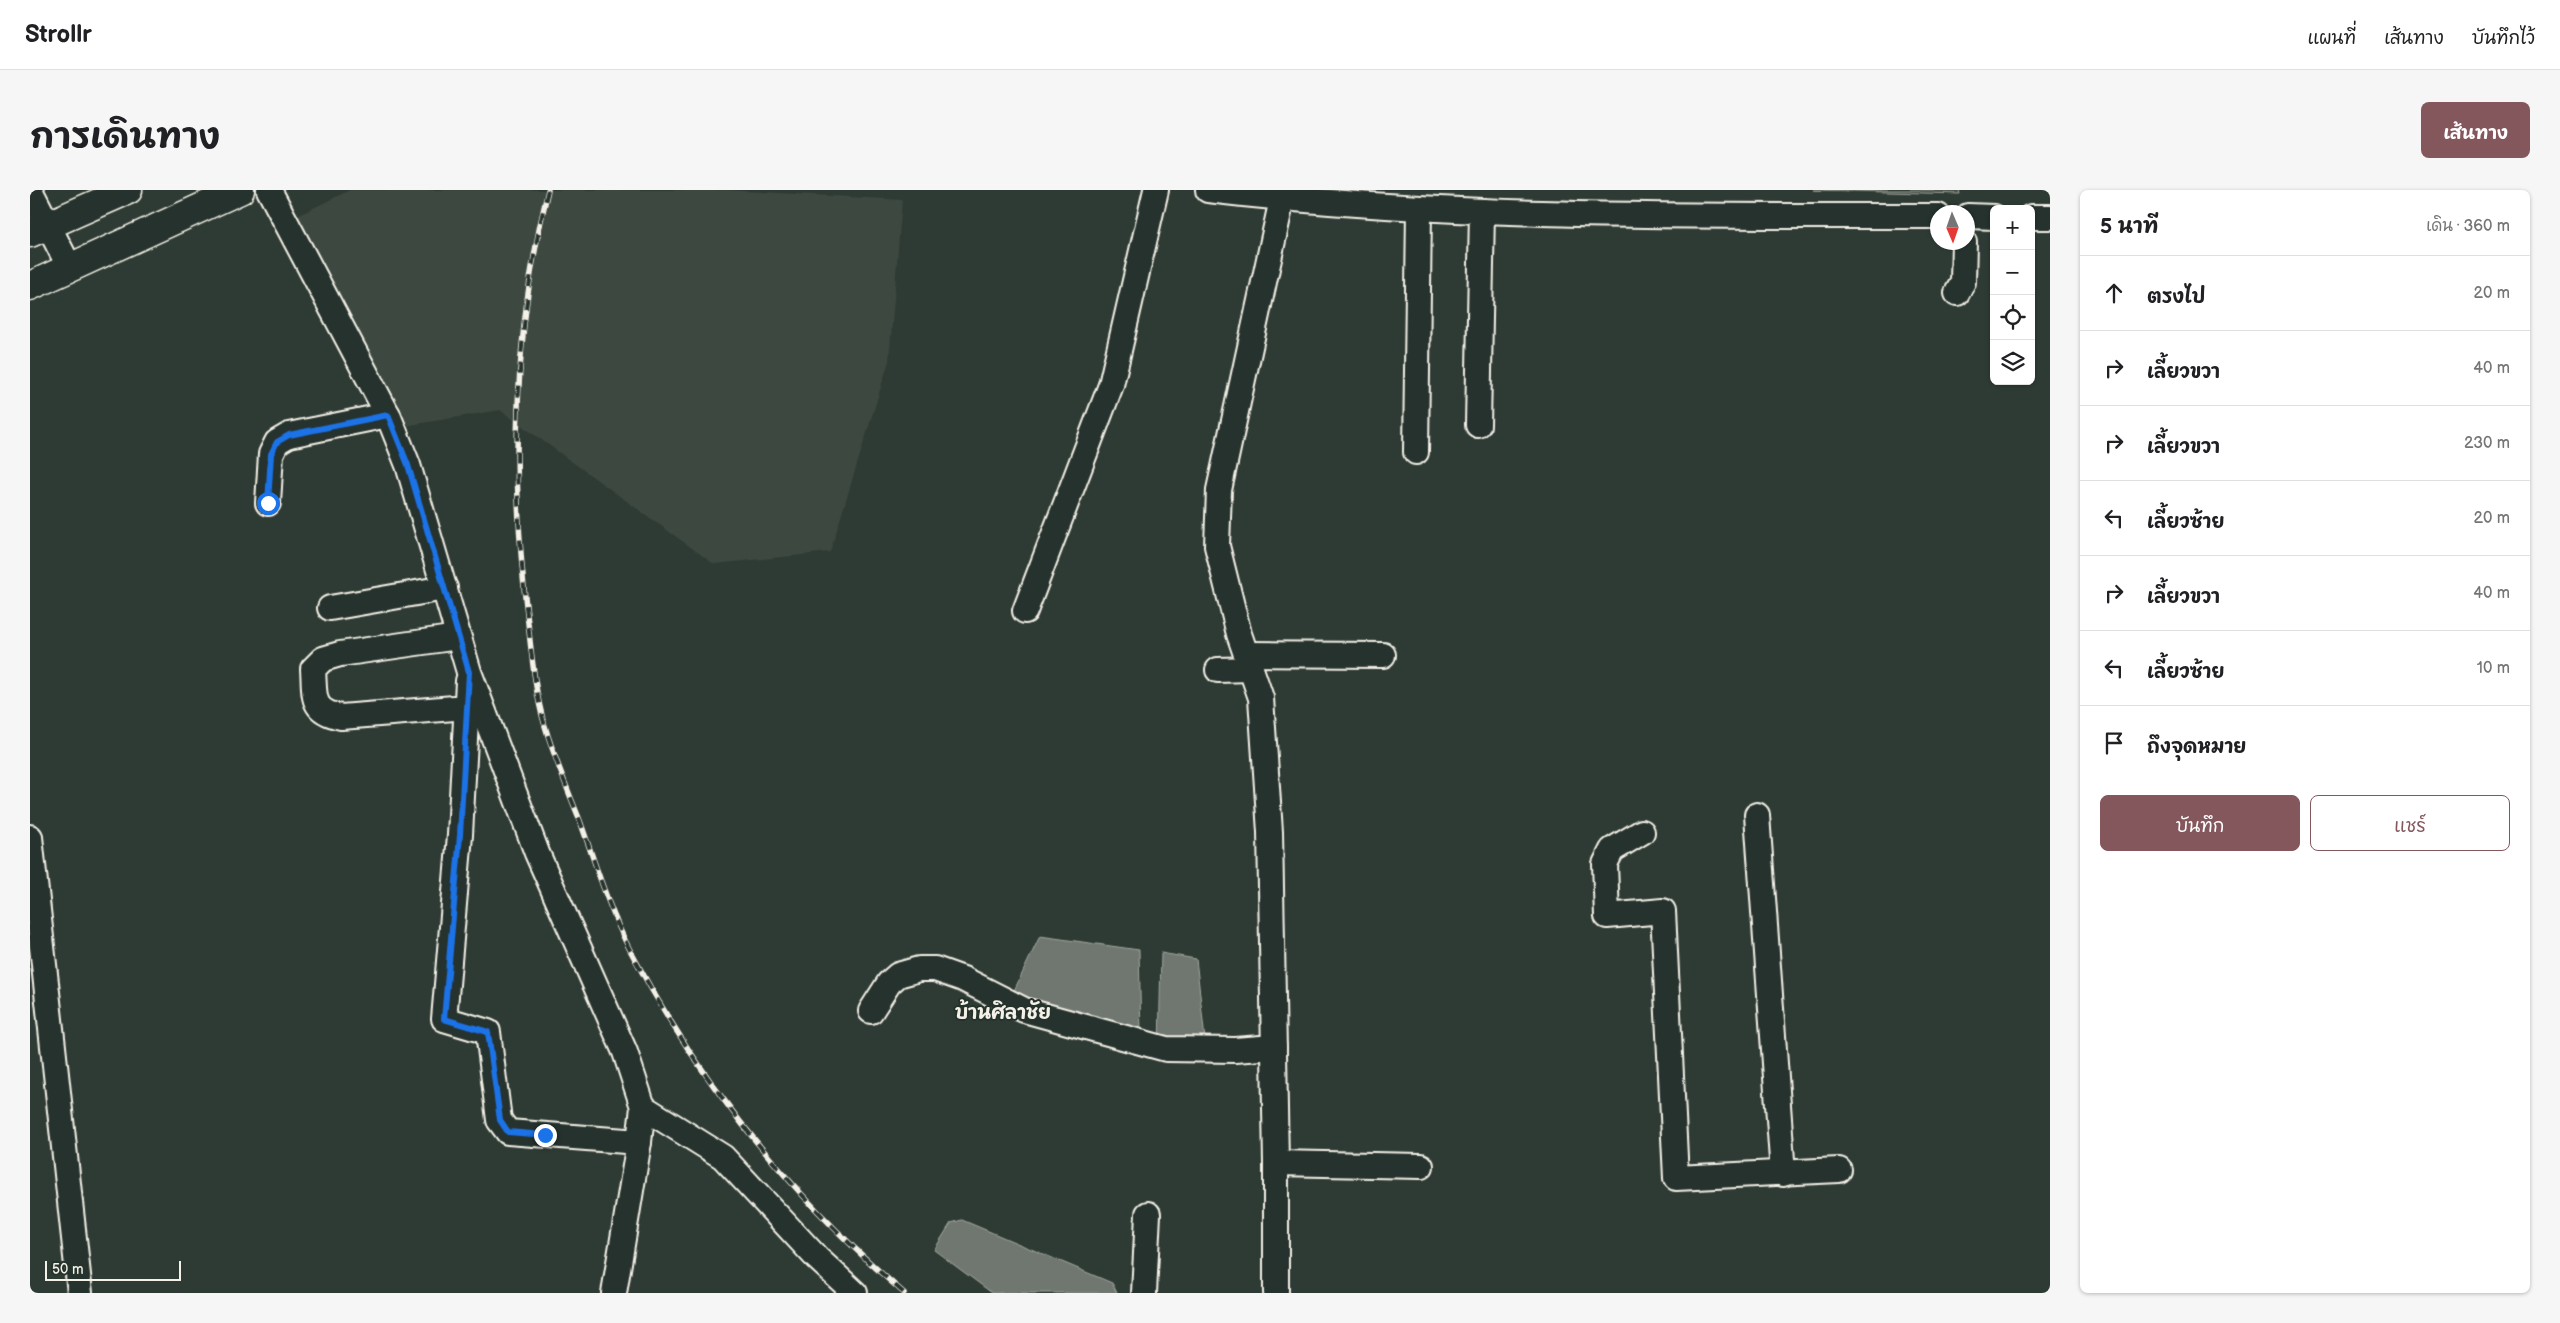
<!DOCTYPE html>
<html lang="th">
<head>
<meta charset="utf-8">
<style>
  :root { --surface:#fff; --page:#f6f6f6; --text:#202124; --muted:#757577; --line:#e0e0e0; --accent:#84575d }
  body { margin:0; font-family:"Balsamiq Sans","Playpen Sans Thai",sans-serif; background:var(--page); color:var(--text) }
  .controls { position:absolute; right:15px; top:15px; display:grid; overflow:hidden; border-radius:8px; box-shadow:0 1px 4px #0004 }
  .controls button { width:45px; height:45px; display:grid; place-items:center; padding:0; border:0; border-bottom:1px solid var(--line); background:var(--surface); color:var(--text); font:25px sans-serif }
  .compass { position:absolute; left:1900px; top:15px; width:45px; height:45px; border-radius:50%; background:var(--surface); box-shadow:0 1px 4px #0004; rotate:178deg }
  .scale { position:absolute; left:15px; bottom:12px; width:136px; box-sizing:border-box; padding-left:5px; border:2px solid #f4f1e8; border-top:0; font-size:14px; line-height:18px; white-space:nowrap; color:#f4f1e8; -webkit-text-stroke:4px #26332d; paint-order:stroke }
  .stop { position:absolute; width:15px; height:15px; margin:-11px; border:4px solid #1a73e8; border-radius:50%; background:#fff }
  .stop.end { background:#1a73e8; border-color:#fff; box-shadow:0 1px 5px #0008 }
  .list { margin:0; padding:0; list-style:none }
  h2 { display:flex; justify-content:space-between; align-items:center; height:65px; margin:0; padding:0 20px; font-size:21px }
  h2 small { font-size:16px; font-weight:400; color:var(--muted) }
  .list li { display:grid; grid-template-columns:32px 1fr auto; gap:15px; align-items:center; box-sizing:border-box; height:75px; padding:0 20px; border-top:1px solid var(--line) }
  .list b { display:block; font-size:19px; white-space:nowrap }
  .list em { font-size:16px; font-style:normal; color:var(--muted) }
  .actions { display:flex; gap:10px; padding:15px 20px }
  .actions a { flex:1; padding:11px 0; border:1px solid var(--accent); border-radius:8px; text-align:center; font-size:18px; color:var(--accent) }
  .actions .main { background:var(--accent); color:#fff }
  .icon { flex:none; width:28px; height:28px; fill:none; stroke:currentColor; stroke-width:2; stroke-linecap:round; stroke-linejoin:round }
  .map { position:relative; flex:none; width:2020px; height:1103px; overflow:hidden; border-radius:8px }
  header { display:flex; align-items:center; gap:30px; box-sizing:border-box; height:70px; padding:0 25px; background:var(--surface); border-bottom:1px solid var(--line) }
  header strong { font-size:24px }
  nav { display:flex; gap:28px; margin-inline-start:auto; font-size:18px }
  .intro { display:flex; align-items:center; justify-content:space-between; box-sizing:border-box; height:120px; padding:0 30px }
  h1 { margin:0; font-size:35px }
  .button { padding:12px 22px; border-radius:8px; background:var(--accent); color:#fff; font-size:18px; font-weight:700 }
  main { display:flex; gap:30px; padding:0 30px }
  aside { flex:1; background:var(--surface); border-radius:8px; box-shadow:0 1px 4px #0004 }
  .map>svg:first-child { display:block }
</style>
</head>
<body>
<header>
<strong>Strollr</strong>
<nav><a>แผนที่</a><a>เส้นทาง</a><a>บันทึกไว้</a></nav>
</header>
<div class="intro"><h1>การเดินทาง</h1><a class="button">เส้นทาง</a></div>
<main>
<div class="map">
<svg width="2020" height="1103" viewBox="0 0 2020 1103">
  <rect width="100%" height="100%" fill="#2e3b34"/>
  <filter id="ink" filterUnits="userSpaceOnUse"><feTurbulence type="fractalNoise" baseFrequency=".02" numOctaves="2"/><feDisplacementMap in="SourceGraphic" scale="10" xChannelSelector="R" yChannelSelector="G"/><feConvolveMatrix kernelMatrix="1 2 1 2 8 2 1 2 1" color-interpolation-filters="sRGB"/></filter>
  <g filter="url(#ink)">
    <polygon fill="#3c4841" points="320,0 697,0 872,10 859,171 800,362 684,374 470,220 369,237 267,26"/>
    <polygon fill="#48524c" stroke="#9ea29a" points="1783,0 1929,0 1930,4"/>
    <g fill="#6f7770" stroke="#a4a8a0">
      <polygon points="1010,746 1109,760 1111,843 981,807"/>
      <polygon points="1131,763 1166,769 1177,867 1129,861"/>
      <polygon points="932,1030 1082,1093 1087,1103 962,1103 904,1060 921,1033"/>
    </g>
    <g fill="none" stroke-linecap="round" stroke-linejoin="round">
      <g stroke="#f4f1e8" stroke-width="28">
        <g id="minor">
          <polyline points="0,0 40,78"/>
          <polyline points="239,0 358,225 378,275 439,482 507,663 595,862 613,917 609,952 584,1103"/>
          <path d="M1178 0C1420 29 1664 26 1908 26"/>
          <polyline points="1938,26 1964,27"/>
          <polyline points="2001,27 2020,27"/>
          <polyline points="1927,103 1933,92 1934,52"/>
          <polyline points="1448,235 1452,21"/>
          <polyline points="1386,262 1389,19"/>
          <polyline points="238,313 241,264 247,252 259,245 358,225"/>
          <polyline points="300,418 415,398"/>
          <polyline points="995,421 1081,195 1126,0"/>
          <path d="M428 447 310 464 293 469 283 479C285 506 280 521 311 527L437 517"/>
          <polyline points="1216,464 1353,465"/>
          <polyline points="1188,480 1221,479"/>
          <polyline points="438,491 430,645 414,829 458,842 469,930 478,942 609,952"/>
          <polyline points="1727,625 1753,984"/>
          <polyline points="1612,642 1582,660 1575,674 1577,726 1633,721 1646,988 1809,980"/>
          <polyline points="0,647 50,1103"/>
          <polyline points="841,821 859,793 868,785 889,779 905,779 933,789 994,820 1136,859 1205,860 1244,857"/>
          <polyline points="613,917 693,967 787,1068 825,1103"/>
          <polyline points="1246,973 1391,976"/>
          <polyline points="1114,1103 1118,1024"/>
          <polyline points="1246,1103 1246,973 1240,642 1231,508 1209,444 1187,356 1189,300 1252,9"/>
        </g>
      </g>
      <g stroke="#f4f1e8" stroke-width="31">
        <g id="major">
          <polyline points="0,43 98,0"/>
          <polyline points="0,96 210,0"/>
        </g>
      </g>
      <use href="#minor" stroke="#26332d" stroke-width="24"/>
      <use href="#major" stroke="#26332d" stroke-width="28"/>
      <g stroke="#f4f1e8" stroke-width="5.5">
        <path id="rail" d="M518 0C483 141 480 289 498 433 502 467 505 503 515 536 524 567 537 598 549 628 565 672 578 718 600 760 669 892 761 1006 874 1103"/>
      </g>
      <use href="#rail" stroke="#26332d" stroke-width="4" stroke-dasharray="11" stroke-linecap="butt"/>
    </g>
  </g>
  <g fill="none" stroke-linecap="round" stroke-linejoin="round" filter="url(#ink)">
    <polyline stroke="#1a73e8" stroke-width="6" points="238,313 241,264 247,252 259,245 358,225 378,275 439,482 430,645 414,829 458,842 470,930 478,942 515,945"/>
  </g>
  <g text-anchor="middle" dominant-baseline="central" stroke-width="4" stroke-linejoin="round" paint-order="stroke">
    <g font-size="19" font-weight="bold" fill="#f4f1e8" stroke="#26332d">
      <text x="973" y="823">บ้านศิลาชัย</text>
    </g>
  </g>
</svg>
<div class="controls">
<button>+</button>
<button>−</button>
<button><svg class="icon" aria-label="locate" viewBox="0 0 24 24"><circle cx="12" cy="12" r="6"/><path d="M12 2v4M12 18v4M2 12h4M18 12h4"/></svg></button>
<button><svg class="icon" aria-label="layers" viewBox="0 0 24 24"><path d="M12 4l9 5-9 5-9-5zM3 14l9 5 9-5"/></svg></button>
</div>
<svg class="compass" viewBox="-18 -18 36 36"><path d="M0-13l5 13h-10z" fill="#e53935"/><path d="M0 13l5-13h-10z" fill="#757577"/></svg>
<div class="scale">50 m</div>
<div class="stop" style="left:238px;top:313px"></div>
<div class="stop end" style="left:515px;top:945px"></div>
</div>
<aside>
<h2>5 นาที<small>เดิน · 360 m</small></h2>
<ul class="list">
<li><svg class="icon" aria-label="ahead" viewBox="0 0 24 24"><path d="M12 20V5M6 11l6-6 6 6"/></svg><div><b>ตรงไป</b></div><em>20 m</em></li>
<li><svg class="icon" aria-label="right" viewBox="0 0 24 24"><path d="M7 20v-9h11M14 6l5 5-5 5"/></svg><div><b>เลี้ยวขวา</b></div><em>40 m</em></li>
<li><svg class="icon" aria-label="right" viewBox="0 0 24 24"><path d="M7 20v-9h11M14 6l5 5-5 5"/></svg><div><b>เลี้ยวขวา</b></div><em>230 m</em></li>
<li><svg class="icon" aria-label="left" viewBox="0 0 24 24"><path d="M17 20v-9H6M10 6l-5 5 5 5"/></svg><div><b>เลี้ยวซ้าย</b></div><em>20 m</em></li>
<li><svg class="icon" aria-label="right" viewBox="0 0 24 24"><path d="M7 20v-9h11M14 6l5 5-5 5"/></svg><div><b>เลี้ยวขวา</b></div><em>40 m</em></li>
<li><svg class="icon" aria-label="left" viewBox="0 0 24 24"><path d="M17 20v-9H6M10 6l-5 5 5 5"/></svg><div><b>เลี้ยวซ้าย</b></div><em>10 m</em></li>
<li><svg class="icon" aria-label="arrive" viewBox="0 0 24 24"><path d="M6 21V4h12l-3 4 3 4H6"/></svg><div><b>ถึงจุดหมาย</b></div></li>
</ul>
<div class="actions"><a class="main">บันทึก</a><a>แชร์</a></div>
</aside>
</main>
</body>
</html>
